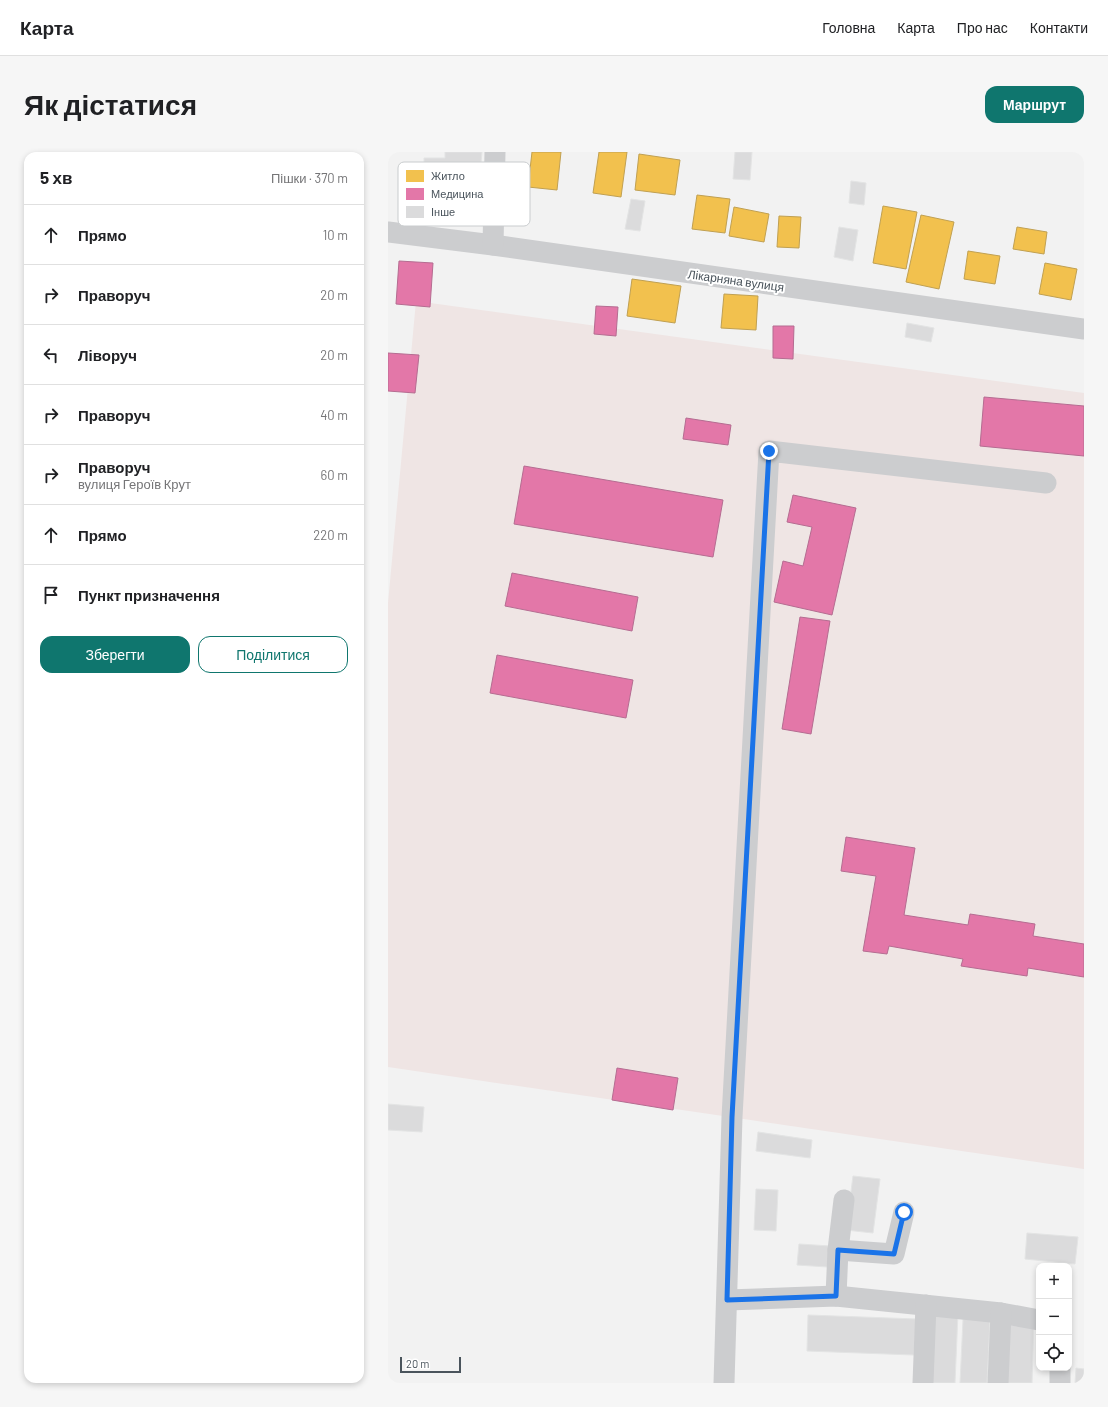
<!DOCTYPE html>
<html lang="uk">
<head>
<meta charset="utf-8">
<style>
  :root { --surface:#fff; --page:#f6f6f6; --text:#202124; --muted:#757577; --line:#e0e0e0; --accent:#0f766e }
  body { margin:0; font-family:Barlow,sans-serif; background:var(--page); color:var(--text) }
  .controls { position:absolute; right:12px; bottom:12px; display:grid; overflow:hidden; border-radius:8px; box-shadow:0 2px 6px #0003 }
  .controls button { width:36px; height:36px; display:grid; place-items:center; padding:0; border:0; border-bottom:1px solid var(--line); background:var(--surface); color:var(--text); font:20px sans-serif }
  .scale { position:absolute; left:12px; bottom:10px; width:61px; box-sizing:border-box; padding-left:4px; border:2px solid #4a545c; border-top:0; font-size:11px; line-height:14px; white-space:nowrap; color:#4a545c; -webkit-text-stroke:3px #fff; paint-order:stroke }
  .stop { position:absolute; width:12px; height:12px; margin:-9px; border:3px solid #1a73e8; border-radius:50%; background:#fff }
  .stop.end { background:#1a73e8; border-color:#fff; box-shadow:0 1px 4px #0008 }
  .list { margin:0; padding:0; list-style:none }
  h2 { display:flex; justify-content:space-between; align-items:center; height:52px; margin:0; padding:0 16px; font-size:17px }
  h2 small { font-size:13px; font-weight:400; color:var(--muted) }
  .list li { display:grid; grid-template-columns:26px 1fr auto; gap:12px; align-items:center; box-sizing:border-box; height:60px; padding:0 16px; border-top:1px solid var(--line) }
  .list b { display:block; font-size:15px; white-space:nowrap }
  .list p { margin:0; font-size:13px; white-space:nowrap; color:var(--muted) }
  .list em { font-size:13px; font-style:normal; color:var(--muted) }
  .actions { display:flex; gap:8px; padding:12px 16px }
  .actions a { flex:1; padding:9px 0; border:1px solid var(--accent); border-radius:12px; text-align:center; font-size:14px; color:var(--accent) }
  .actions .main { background:var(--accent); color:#fff }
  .icon { flex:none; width:22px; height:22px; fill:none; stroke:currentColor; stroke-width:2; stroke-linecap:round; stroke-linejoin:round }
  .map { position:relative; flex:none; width:696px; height:1231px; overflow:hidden; border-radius:12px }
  header { display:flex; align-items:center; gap:24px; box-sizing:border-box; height:56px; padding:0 20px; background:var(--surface); border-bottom:1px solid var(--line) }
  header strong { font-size:19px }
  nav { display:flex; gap:22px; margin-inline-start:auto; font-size:14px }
  .intro { display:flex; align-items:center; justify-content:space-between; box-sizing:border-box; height:96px; padding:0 24px }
  h1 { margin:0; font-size:28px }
  .button { padding:10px 18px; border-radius:12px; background:var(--accent); color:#fff; font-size:14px; font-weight:700 }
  main { display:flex; gap:24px; padding:0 24px }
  aside { flex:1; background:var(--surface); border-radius:12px; box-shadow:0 2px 6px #0003 }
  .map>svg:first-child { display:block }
</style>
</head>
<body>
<header>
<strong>Карта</strong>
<nav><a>Головна</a><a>Карта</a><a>Про нас</a><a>Контакти</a></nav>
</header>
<div class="intro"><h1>Як дістатися</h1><a class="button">Маршрут</a></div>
<main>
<aside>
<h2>5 хв<small>Пішки · 370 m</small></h2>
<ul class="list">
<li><svg class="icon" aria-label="ahead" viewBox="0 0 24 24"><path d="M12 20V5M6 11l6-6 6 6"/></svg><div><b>Прямо</b></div><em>10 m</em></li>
<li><svg class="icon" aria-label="right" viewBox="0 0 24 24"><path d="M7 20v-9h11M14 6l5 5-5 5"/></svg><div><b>Праворуч</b></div><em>20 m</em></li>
<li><svg class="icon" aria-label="left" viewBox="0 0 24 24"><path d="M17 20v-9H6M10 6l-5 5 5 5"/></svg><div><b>Ліворуч</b></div><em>20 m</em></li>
<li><svg class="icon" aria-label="right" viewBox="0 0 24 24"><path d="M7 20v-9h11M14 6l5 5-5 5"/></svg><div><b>Праворуч</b></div><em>40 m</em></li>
<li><svg class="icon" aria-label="right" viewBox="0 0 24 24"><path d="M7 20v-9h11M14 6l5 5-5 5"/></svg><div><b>Праворуч</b><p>вулиця Героїв Крут</p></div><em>60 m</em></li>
<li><svg class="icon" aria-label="ahead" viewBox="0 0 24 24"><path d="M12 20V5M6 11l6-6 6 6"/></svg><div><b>Прямо</b></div><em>220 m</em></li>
<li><svg class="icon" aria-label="arrive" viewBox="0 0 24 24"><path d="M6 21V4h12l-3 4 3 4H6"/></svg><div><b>Пункт призначення</b></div></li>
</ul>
<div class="actions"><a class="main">Зберегти</a><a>Поділитися</a></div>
</aside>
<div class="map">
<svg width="696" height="1231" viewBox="0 0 696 1231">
  <rect width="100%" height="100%" fill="#f2f2f2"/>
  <polygon fill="#efe5e4" points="28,149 696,241 696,1017 0,915 0,451"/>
  <g fill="#f2c14e" stroke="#c0a052">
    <polygon points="144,0 173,0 169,38 140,35"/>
    <polygon points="211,0 239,0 233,45 205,41"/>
    <polygon points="251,2 292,8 287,43 247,38"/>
    <polygon points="309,43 342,47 337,81 304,77"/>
    <polygon points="495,54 529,60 518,117 485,111"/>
    <polygon points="346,55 381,62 376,90 341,84"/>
    <polygon points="533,63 566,70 551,137 518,130"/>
    <polygon points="391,64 413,65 411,96 389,95"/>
    <polygon points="629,75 659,80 656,102 625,97"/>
    <polygon points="580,99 612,104 607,132 576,127"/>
    <polygon points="657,111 689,117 683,148 651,142"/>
    <polygon points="244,127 293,134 287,171 239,164"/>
    <polygon points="336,142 370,144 368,178 333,176"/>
  </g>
  <g fill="#e377a8" stroke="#b56c91">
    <polygon points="11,109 45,111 42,155 8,152"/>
    <polygon points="208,154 230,155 228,184 206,182"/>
    <polygon points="385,174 406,174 405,207 385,206"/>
    <polygon points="0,201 31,203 27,241 0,239"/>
    <polygon points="596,245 696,254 696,304 592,294"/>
    <polygon points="298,266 343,273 340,293 295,287"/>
    <polygon points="136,314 335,348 325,405 126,372"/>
    <polygon points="405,343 468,356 444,463 386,450 395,409 415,414 424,375 399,370"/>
    <polygon points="124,421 250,445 244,479 117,454"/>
    <polygon points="412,465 442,469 423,582 394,577"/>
    <polygon points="109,503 245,528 238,566 102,541"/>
    <polygon points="458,685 527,696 516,763 580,773 582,762 647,772 645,784 696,792 696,825 640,816 639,824 573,814 575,807 501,794 499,802 475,799 488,724 453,719"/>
    <polygon points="229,916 290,926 285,958 224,948"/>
  </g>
  <g fill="#dbdbdc" stroke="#e3e4e4">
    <polygon points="57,0 94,0 93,11 64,11 64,41 36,41 36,6 57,6"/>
    <polygon points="347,0 364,0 362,28 345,27"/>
    <polygon points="463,29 478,31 476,53 461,51"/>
    <polygon points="243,47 257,49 252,79 237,77"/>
    <polygon points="451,75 470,78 465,109 446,105"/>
    <polygon points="519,171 546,176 543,190 517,185"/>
    <polygon points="0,952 36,955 34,980 0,978"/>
    <polygon points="370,980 424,988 422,1006 368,999"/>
    <polygon points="465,1024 492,1027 485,1081 458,1078"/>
    <polygon points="368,1037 390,1038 388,1079 366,1078"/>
    <polygon points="639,1081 690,1085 687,1112 637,1107"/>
    <polygon points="411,1092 442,1094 440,1115 409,1113"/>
    <polygon points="546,1160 570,1161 567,1231 542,1231"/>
    <polygon points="420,1163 528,1167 526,1203 419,1199"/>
    <polygon points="575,1167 602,1168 599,1231 572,1231"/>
    <polygon points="621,1167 646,1168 644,1231 618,1231"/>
    <polygon points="688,1216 696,1217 696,1231 687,1231"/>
  </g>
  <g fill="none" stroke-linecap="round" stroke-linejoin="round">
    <g stroke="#cccdcf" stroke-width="21">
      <polyline points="0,80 105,93 696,177"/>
      <polyline points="105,93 107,0"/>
      <polyline points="450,1098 506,1102 516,1060"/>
      <polyline points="448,1144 450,1098 456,1048"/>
      <polyline points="339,1148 448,1144 613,1161 651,1168"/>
      <polyline points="672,1216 672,1231"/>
      <polyline points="336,1231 344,965 381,299 658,331"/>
      <polyline points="535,1231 538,1153"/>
      <polyline points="610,1231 613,1161"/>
    </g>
  </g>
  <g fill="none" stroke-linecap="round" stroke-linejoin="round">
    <polyline stroke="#1a73e8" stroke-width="5" points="381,299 344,965 339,1148 448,1144 450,1098 506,1102 516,1060"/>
  </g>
  <g text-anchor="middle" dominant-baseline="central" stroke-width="4" stroke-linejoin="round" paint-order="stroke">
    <g font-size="12" fill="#4a545c" stroke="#fff">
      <text transform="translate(348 128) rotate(8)">Лікарняна вулиця</text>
    </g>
  </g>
  <rect x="10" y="10" width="132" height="64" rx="6" fill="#fff" stroke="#c9ccce" stroke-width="1"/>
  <rect x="18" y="18" width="18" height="12" fill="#f2c14e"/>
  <rect x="18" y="36" width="18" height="12" fill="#e377a8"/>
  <rect x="18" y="54" width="18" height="12" fill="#dbdbdc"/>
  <g font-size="11" fill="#4a545c">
    <text x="43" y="28">Житло</text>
    <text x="43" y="46">Медицина</text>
    <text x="43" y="64">Інше</text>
  </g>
</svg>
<div class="controls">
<button>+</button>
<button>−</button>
<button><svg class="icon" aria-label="locate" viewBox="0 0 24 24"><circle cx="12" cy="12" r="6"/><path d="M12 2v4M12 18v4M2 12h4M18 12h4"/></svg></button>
</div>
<div class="scale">20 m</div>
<div class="stop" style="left:516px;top:1060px"></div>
<div class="stop end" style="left:381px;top:299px"></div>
</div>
</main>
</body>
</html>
